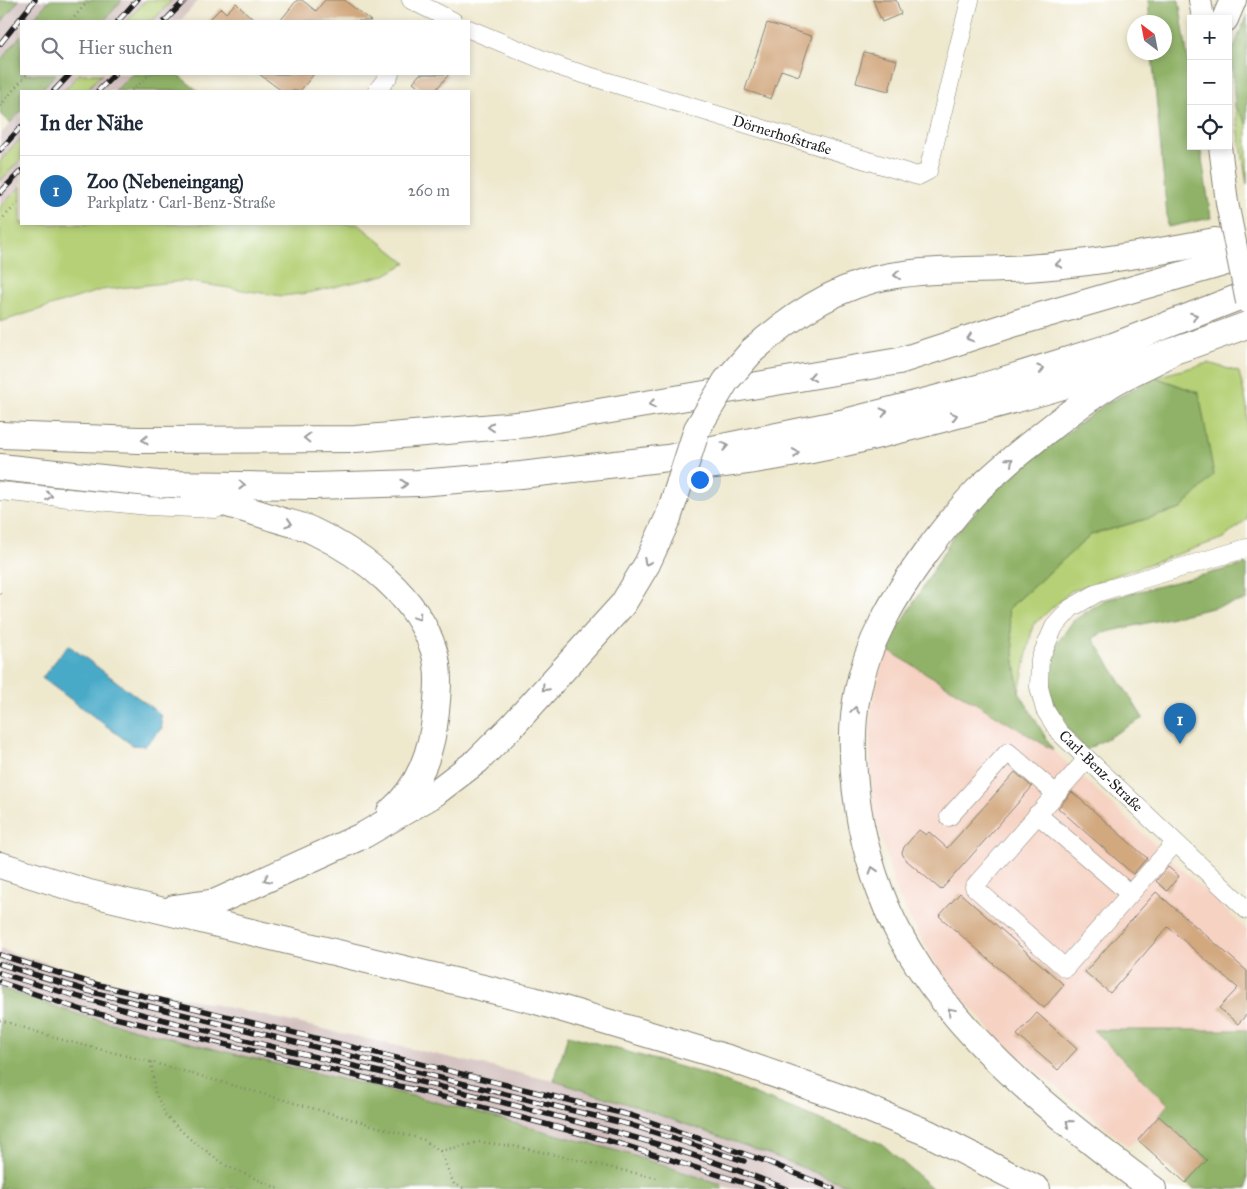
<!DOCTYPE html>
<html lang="de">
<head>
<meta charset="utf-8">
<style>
  :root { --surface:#fff; --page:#f2f2f3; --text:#1f2937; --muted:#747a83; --line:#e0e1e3; --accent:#1f6fb2 }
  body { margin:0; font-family:"IM FELL Great Primer",serif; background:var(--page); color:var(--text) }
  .controls { position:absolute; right:15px; top:15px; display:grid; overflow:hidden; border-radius:0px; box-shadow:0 2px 8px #0003 }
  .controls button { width:45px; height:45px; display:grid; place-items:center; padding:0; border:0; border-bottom:1px solid var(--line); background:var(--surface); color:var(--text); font:25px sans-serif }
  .compass { position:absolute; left:1127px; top:15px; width:45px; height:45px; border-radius:50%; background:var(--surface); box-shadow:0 2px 8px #0003; rotate:328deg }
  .you { position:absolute; left:699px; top:479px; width:18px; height:18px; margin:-12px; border:4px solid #fff; border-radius:50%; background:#1a73e8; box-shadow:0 0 0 8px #1a73e833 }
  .badge { display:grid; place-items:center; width:32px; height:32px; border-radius:50%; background:var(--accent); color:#fff; font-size:16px; font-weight:700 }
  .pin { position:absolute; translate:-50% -41px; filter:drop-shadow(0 1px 2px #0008) }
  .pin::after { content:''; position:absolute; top:26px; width:18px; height:15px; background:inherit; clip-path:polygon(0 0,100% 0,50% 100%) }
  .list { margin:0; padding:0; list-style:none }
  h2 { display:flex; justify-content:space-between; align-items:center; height:65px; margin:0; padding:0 20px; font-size:21px }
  h2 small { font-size:16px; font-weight:400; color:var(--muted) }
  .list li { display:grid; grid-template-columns:32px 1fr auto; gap:15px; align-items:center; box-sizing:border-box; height:70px; padding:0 20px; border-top:1px solid var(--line) }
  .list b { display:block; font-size:19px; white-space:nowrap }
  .list p { margin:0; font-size:16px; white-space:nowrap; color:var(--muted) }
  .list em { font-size:16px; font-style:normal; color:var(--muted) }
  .icon { flex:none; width:28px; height:28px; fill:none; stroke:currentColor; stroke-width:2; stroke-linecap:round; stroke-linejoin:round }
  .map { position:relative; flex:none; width:1247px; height:1189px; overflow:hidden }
  .search { position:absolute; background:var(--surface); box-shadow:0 2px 8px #0003; left:20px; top:20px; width:450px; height:55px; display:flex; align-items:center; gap:12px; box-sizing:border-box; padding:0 18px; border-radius:0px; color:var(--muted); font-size:19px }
  .panel { position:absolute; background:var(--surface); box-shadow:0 2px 8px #0003; left:20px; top:90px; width:450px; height:135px; border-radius:0px }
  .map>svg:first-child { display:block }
</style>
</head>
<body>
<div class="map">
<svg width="1247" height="1189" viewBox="0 0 1247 1189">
  <rect width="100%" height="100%" fill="#fff"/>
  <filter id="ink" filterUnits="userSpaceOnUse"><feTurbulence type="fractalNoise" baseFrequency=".02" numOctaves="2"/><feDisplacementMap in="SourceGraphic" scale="10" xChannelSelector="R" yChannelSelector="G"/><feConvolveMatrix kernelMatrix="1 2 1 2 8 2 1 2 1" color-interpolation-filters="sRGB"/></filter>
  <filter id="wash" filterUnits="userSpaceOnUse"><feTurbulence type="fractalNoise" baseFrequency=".0096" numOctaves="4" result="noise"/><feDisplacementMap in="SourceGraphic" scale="20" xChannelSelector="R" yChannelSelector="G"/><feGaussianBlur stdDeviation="1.12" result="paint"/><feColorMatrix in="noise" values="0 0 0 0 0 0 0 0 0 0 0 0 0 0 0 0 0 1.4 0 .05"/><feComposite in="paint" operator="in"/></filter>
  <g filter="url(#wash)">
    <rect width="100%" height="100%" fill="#eee8cd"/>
    <polygon fill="#f6d2c3" points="886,649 1053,750 1247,930 1247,1030 1093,1031 1168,1104 1159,1117 1207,1160 1186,1183 1138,1140 1128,1146 1000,1041 940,972 897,894 871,801 870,715"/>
    <g fill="#d1bfbd">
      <polygon points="19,0 49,0 32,21 21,21 21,35 0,61 0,24"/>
      <polygon points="122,0 146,0 127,21 104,21"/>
      <polygon points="172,0 199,0 180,21 152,21"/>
      <polygon points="56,74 79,74 64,91 40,91"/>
      <polygon points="102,74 132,74 115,91 85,91"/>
      <polygon points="21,111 21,138 0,161 0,135"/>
      <polygon points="21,159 21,186 0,207 0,181"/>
      <polygon points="0,949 93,977 554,1081 637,1107 771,1155 856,1189 733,1189 625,1153 425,1099 230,1053 80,1015 0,988"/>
    </g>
    <g fill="#b5d076" stroke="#687649">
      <polygon points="146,0 172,0 152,21 127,21"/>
      <polygon points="79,74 102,74 85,91 64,91"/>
      <polygon points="1235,106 1247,124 1247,185"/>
      <polygon points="21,138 21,159 0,181 0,161"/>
      <polygon points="21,186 21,224 358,224 406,263 385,275 308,293 282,296 183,281 101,290 0,322 0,207"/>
      <polygon points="1208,363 1239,372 1247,406 1247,519 1224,538 1071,591 1033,625 1019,692 1008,609 1091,535 1181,509 1199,393 1155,377"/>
    </g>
    <g fill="#90b267" stroke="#566742">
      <polygon points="0,0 19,0 0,24"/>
      <polygon points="49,0 122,0 104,21 32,21"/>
      <polygon points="1148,0 1179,0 1191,81 1191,146 1200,146 1211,218 1168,227 1152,53 1164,52 1164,22 1150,22"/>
      <polygon points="1247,14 1247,124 1235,106 1231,55"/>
      <polygon points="21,35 21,74 56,74 40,91 21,91 21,111 10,123 0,114 0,61"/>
      <polygon points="132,74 177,74 198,91 115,91"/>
      <polygon points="1155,377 1199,393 1214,475 1181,509 1091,535 1008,609 1019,692 1053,750 886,649 954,535 1012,474 1104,405"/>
      <polygon points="1247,564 1247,600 1103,633 1093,638 1143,718 1086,750 1058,718 1048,686 1049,655 1073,621 1104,600"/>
      <polygon points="0,988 80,1015 230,1053 425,1099 625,1153 720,1184 723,1189 0,1189"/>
      <polygon points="1093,1030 1247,1030 1247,1189 1194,1189 1186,1183 1207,1159 1159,1116 1168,1104"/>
      <polygon points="568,1035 705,1074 882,1144 933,1189 856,1189 771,1155 637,1107 554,1081"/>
    </g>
    <polygon fill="#48aac8" stroke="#326372" points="68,645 160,714 162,728 145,746 132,745 42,678"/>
    <g id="blocks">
      <g fill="#d2a87f">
        <polygon points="297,0 302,0 316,11 325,0 344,0 371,21 280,21"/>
        <polygon points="873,0 896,0 901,14 882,22"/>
        <polygon points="236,3 255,21 208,21 221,8 226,13"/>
        <polygon points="767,23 812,36 799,76 781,70 771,99 745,90"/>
        <polygon points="864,52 897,60 889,91 856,83"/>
        <polygon points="259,74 314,74 300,91 282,91"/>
        <polygon points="420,74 449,74 435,91 425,91 413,82"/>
        <polygon points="1015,772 1032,787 941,890 905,859 902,853 904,847 919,830 926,835 929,832 947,848"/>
        <polygon points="1072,792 1147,858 1133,874 1058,808"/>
        <polygon points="1168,867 1179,876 1167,891 1156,881"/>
        <polygon points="1156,892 1247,971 1247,1014 1238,1024 1219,1008 1238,988 1168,927 1110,993 1085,972"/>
        <polygon points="960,893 1064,985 1044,1008 939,916"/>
        <polygon points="1037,1013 1077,1049 1058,1070 1017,1035"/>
        <polygon points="1159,1116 1207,1160 1186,1183 1138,1140"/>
      </g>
    </g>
  </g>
  <g filter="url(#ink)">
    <use href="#blocks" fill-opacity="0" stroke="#858274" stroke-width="1"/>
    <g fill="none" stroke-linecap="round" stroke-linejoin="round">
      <g stroke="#858274" stroke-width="19">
        <g id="minor">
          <polyline points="411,0 453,21"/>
          <polyline points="469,29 563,68 918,176 928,171 970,0"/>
          <polyline points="377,91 390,74"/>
          <polyline points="0,491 148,506 216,509"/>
          <polyline points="1247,548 1099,592 1071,608 1054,627 1040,659 1039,687 1045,710 1059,732 1247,910"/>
          <polyline points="1086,760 974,887 1065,968 1175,843"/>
          <polyline points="1037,814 1130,894"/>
          <polyline points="949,817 1008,752 1055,793"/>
        </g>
      </g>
      <g stroke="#858274" stroke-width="24">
        <g id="major">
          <polyline points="1200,0 1203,19"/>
          <polyline points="1220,146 1227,203"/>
        </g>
      </g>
      <g stroke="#858274" stroke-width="28">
        <g id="highway">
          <polyline points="1225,19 1233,0"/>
          <path d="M752 351C791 316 838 285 890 276 936 268 981 271 1027 268 1090 264 1153 253 1215 241"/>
          <polyline points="0,435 139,440 356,439 528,424 899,361 1016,323 1247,256"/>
          <polyline points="0,467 158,484 313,486 418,483 521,475 668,458 841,423 981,387 1113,346 1247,294"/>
          <path d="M695 467C787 459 876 437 965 413 1061 388 1154 360 1247 325"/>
          <path d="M193 494C221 502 249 510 276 519 288 523 302 525 313 531 363 555 417 596 434 651 440 670 438 692 436 711 432 751 420 786 390 812"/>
          <polyline points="0,865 89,893 533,1000 731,1059 839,1097 928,1133 1037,1189"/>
          <polyline points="174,908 216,902 364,835 431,796 477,761 513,725 623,604 647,564 668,518 680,482"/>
          <path d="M1153 1189C1065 1124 965 1046 909 951 886 913 870 869 861 825 853 782 849 738 857 695 867 642 894 597 925 554 940 534 956 513 973 495 985 482 1000 470 1013 458 1045 432 1078 405 1113 383 1130 373 1149 365 1166 356"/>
        </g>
      </g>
      <g stroke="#858274" stroke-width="2.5" stroke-dasharray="1 4" stroke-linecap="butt">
        <polyline points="71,21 89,0"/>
        <polyline points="132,91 150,74"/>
        <polyline points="0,106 27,74"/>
        <polyline points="0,221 21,200"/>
        <polyline points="0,593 3,597"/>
        <polyline points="0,1020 59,1039 151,1062 424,1140 440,1151 454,1184 465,1189"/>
        <polyline points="151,1062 155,1092 166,1116 190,1139 227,1166 279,1189"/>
        <polyline points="440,1151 480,1142 519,1147 657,1178"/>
      </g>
      <use href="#minor" stroke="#fff" stroke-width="18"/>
      <use href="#major" stroke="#fff" stroke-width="22"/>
      <use href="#highway" stroke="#fff" stroke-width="26"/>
      <g stroke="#1c1c1c" stroke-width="5.5">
        <g id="rail">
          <polyline points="118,21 137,0"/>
          <polyline points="165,21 185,0"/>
          <polyline points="0,44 35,0"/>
          <polyline points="54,91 70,74"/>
          <polyline points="98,91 115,74"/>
          <polyline points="0,150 21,127"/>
          <polyline points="0,193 21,171"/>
          <polyline points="0,955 91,983 633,1116 768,1162 833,1189"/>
          <polyline points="0,964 88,991 631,1125 744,1161"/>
          <path d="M0 973C174 1029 355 1063 532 1110 617 1132 704 1155 786 1189"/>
          <polyline points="0,982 82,1010 428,1093 624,1145 763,1189"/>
        </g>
      </g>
      <use href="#rail" stroke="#fff" stroke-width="4" stroke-dasharray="11" stroke-linecap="butt"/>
      <g stroke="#858274" stroke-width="24" stroke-linecap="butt">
        <polyline id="major-bridge" points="1227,203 1247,302"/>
      </g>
      <g stroke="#858274" stroke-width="28" stroke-linecap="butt">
        <polyline id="highway-bridge" points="680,482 697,429 726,381 752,351"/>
      </g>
      <use href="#major-bridge" stroke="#fff" stroke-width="22"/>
      <use href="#highway-bridge" stroke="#fff" stroke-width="26"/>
    </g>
    <defs><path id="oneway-chevron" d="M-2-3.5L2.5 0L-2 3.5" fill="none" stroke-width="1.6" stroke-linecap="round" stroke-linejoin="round" transform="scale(1.25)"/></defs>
    <g stroke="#999">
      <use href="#oneway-chevron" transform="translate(1059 264) rotate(173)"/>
      <use href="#oneway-chevron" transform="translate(897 275) rotate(173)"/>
      <use href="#oneway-chevron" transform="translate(1194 316) rotate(-20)"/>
      <use href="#oneway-chevron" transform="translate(970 338) rotate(162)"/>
      <use href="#oneway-chevron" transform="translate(1041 369) rotate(-17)"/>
      <use href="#oneway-chevron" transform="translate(812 377) rotate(170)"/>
      <use href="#oneway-chevron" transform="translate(652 404) rotate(171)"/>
      <use href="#oneway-chevron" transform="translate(884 412) rotate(-14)"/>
      <use href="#oneway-chevron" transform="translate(954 416) rotate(-15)"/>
      <use href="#oneway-chevron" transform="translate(491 427) rotate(175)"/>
      <use href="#oneway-chevron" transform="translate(307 438) rotate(-179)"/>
      <use href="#oneway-chevron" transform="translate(145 440) rotate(179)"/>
      <use href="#oneway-chevron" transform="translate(725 446) rotate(-11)"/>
      <use href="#oneway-chevron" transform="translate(796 453) rotate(-10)"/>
      <use href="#oneway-chevron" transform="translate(1010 461) rotate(-41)"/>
      <use href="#oneway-chevron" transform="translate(404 484) rotate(-2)"/>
      <use href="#oneway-chevron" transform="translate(242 485) rotate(1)"/>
      <use href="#oneway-chevron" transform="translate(49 496) rotate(6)"/>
      <use href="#oneway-chevron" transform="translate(289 523) rotate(18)"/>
      <use href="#oneway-chevron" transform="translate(647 562) rotate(117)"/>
      <use href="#oneway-chevron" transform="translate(418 617) rotate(56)"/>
      <use href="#oneway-chevron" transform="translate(545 688) rotate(133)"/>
      <use href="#oneway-chevron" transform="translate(855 710) rotate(-82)"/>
      <use href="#oneway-chevron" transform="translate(873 870) rotate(-107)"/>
      <use href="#oneway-chevron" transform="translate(267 879) rotate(154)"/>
      <use href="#oneway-chevron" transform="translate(951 1011) rotate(-130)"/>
      <use href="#oneway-chevron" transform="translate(1069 1123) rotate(-140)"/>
    </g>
  </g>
  <g text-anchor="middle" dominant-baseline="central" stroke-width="4" stroke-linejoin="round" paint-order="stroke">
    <g font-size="15" fill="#1c1c1c" stroke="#fff">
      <text transform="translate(782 135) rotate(17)">Dörnerhofstraße</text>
      <text transform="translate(1101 771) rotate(44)">Carl-Benz-Straße</text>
    </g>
  </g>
</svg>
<div class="controls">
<button>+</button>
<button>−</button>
<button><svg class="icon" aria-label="locate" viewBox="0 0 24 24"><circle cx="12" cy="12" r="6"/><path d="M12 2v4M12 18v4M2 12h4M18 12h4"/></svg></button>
</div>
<svg class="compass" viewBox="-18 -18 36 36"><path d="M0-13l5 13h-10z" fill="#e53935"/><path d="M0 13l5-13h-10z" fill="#747a83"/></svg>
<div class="you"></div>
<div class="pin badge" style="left:1180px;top:744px">1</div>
<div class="search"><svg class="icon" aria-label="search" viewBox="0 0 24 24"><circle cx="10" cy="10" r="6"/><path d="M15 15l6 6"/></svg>Hier suchen</div>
<section class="panel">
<h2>In der Nähe<small></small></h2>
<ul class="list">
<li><span class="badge">1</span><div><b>Zoo (Nebeneingang)</b><p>Parkplatz · Carl-Benz-Straße</p></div><em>260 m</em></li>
</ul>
</section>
</div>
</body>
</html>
